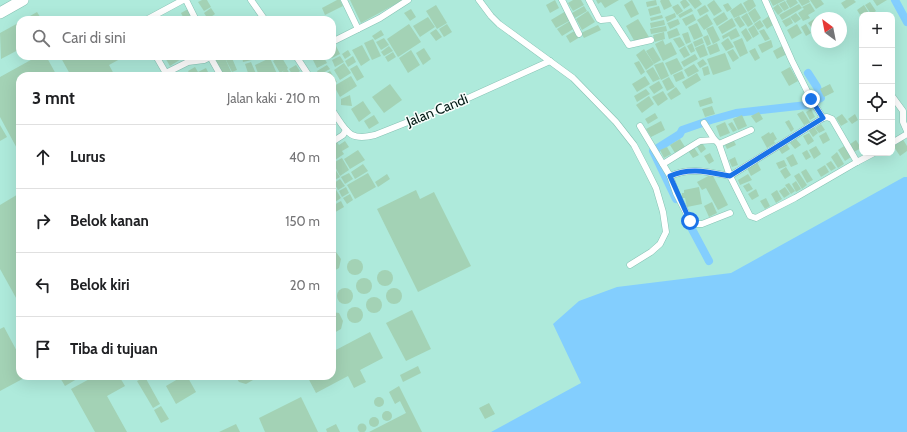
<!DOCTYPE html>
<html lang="id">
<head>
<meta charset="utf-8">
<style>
  :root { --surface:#fff; --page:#f6f6f6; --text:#202124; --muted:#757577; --line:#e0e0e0 }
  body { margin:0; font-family:Cabin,sans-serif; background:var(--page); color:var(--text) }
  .controls { position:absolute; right:12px; top:12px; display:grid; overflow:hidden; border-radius:8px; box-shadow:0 4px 16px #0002 }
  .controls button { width:36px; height:36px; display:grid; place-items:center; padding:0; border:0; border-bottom:1px solid var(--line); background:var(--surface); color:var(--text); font:20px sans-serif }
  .compass { position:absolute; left:811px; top:12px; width:36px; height:36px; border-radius:50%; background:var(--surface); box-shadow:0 4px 16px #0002; rotate:328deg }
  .stop { position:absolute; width:12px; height:12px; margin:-9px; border:3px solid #1a73e8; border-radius:50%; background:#fff }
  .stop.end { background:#1a73e8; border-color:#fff; box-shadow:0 1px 4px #0008 }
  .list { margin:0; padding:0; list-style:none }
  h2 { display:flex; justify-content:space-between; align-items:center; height:52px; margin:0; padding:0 16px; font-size:17px }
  h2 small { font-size:13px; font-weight:400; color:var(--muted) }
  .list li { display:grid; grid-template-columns:26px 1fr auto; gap:12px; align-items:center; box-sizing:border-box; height:64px; padding:0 16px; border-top:1px solid var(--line) }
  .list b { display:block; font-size:15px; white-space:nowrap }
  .list em { font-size:13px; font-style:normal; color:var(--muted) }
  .icon { flex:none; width:22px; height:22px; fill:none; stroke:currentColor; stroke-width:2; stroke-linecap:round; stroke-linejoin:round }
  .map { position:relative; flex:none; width:907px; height:432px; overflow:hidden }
  .search { position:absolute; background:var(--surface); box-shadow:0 4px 16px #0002; left:16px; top:16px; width:320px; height:44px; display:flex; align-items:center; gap:10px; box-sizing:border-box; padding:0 14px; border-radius:12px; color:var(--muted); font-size:15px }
  .panel { position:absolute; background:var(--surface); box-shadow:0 4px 16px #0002; left:16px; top:72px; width:320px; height:308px; border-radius:12px }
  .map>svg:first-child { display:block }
</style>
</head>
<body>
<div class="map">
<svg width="907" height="432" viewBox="0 0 907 432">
  <rect width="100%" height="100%" fill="#aeeadb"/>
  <polygon fill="#83cefe" points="904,177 907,177 907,432 491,432 581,383 553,324 579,301 617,287 731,273"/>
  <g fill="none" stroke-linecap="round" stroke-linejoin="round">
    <g stroke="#83cefe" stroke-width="8">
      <polyline points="895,0 907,22"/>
      <polyline points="676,199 653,151 680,134 682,130 711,120 736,113 807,105 821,98 817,87 808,73"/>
      <polyline points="686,218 709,261"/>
    </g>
  </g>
  <g fill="#a3d2b5">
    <polygon points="202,0 207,0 211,7 204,11 198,2"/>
    <polygon points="337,0 340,0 343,6 325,15 322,8"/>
    <polygon points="350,0 403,0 361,23"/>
    <polygon points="555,0 559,8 550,13 546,5"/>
    <polygon points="573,0 581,0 584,5 573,11 568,3"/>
    <polygon points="596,0 619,0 605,8 601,2 598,4"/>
    <polygon points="632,0 639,14 631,18 624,5"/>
    <polygon points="656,0 657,5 647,7 646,2"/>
    <polygon points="661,0 669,0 672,6 664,10 660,1"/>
    <polygon points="683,0 686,0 690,5 684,9 680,2"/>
    <polygon points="688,0 699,0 702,4 695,9"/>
    <polygon points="714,0 722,11 714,16 707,5"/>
    <polygon points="748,0 753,0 756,6 748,12 743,3"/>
    <polygon points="770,0 785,0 773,6"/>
    <polygon points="787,0 796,0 798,3 790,8 786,1"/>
    <polygon points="798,0 809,0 810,2 802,6"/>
    <polygon points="810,0 821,0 824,4 816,9"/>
    <polygon points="846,0 854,0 856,2 845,9 841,3"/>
    <polygon points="873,0 887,0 877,6"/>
    <polygon points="785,1 789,8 784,11 779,4"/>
    <polygon points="870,2 876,11 871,14 865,5"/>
    <polygon points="728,3 732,9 727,12 723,5"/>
    <polygon points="741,3 747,12 734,18 730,11"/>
    <polygon points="810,3 815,11 808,15 810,18 803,21 798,13 804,9 802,7"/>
    <polygon points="678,4 683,11 677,15 672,7"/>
    <polygon points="778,4 783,11 778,15 773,8"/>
    <polygon points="799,4 802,8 782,20 779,15"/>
    <polygon points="436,5 447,23 437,29 426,11"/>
    <polygon points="705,5 709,11 700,16 697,10"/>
    <polygon points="864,5 869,13 866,15 862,15 862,18 857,10"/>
    <polygon points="584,6 587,11 575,18 572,13"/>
    <polygon points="659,6 661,13 650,16 648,9"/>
    <polygon points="211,8 215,14 208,19 204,13"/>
    <polygon points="691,8 693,11 680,18 678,15"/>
    <polygon points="755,8 761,18 754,23 748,13"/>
    <polygon points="188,9 191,15 184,19 181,13"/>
    <polygon points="411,9 416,17 410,21 404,13"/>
    <polygon points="566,11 571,20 556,28 551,20"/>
    <polygon points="588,11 595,22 582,30 576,19"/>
    <polygon points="37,12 42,20 23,20"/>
    <polygon points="724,12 728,19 717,26 713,19"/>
    <polygon points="675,13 676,17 667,22 665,17"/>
    <polygon points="747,13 753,24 748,27 741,17"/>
    <polygon points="796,13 801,19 795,23 790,17"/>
    <polygon points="693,14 696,20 686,26 682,19"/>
    <polygon points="707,14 713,24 704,30 697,20"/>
    <polygon points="662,15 663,18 651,21 650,18"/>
    <polygon points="820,15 822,18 817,18 817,23 811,27 808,23"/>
    <polygon points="739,16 745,25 740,28 734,19"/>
    <polygon points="769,16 774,24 767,29 762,21"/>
    <polygon points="428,17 435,27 420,37 413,26"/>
    <polygon points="790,17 793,23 786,27 782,21"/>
    <polygon points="732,18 736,26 722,34 718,27"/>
    <polygon points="638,19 649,37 636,44 626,26"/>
    <polygon points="678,19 680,24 670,29 667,23"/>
    <polygon points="664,20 665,25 651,28 650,23"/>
    <polygon points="760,20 764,26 758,30 754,24"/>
    <polygon points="570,21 575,28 562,36 557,29"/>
    <polygon points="20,22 20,36 9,42 20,36 20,49 1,59 0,33"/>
    <polygon points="697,23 703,36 694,40 688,27"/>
    <polygon points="409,24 421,42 398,57 387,39"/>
    <polygon points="447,24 452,32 444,37 439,29"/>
    <polygon points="797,24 802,33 792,39 787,30"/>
    <polygon points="806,24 811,33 806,36 801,27"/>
    <polygon points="598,25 601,30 584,38 581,33"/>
    <polygon points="754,25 759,34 753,38 748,29"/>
    <polygon points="666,26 667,31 651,34 650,29"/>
    <polygon points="713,26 720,40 713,44 706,29"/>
    <polygon points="677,28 680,35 669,39 667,32"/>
    <polygon points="736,28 740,36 731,40 729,36 723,39 722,36"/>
    <polygon points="746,28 752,38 747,42 741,32"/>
    <polygon points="436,29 442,37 436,41 430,33"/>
    <polygon points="764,29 770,39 765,41 759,31"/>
    <polygon points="381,30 384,35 375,40 372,36"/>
    <polygon points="576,30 580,37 570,43 566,36"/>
    <polygon points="664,32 665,39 655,42 653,35"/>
    <polygon points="688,32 691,42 686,44 682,34"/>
    <polygon points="708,35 711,44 707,46 703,37"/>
    <polygon points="680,37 685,45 679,48 673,39"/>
    <polygon points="384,38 389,45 381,50 376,42"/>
    <polygon points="702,38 704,43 695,47 693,42"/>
    <polygon points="728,38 734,47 726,51 721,43"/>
    <polygon points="742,38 748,53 740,57 733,42"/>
    <polygon points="373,39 381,56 372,60 364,43"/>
    <polygon points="663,40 665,45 671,42 677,54 663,61 655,44"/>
    <polygon points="771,40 773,47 762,53 758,45"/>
    <polygon points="692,43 695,51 691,53 687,46"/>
    <polygon points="717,43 720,51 710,55 707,47"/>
    <polygon points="704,44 708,55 700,58 695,48"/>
    <polygon points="362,45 370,60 361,66 352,50"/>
    <polygon points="336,46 340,54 332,58 330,56 332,56 332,48"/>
    <polygon points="389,46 393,51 384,56 381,52"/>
    <polygon points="685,46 690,55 684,58 679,50"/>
    <polygon points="782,46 787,54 777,59 773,51"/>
    <polygon points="653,47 661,60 654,64 646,51"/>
    <polygon points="424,48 431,59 423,65 416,53"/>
    <polygon points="755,48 760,58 755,61 749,51"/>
    <polygon points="644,49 654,64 646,70 636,55"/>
    <polygon points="733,49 739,58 733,62 727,52"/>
    <polygon points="348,50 351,55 345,59 342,54"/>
    <polygon points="411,50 420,65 408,73 399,58"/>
    <polygon points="393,52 396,57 388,62 385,57"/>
    <polygon points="725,53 731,69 713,75 707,59"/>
    <polygon points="695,54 698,59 684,67 681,62"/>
    <polygon points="38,56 46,56 57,76 20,76 20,154 0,117 0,77"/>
    <polygon points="60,56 119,56 120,59 109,65 115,76 71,76"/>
    <polygon points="164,56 186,56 170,66"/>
    <polygon points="219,56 224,56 233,76 222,76 214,58"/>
    <polygon points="242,56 251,56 252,60 243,62"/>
    <polygon points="281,56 288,68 287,69 291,76 283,76 281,73 285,70 280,73 273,61"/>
    <polygon points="316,56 323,56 327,63 317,68 312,58"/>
    <polygon points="340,56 344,62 335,67 332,60"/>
    <polygon points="353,56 356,62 348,67 345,61"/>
    <polygon points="232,58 237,70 232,72 226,60"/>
    <polygon points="270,58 278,76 259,76 255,65"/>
    <polygon points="677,58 683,69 671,75 665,63"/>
    <polygon points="703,59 707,64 700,68 697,63"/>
    <polygon points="639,61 645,72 641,75 634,63"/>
    <polygon points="251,62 257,76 249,76 245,64"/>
    <polygon points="663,62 669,76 661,80 654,65"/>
    <polygon points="344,63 351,73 340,80 334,70"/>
    <polygon points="694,64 699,71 688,77 684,70"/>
    <polygon points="296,65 300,71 293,76 289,69"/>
    <polygon points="327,65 330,69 319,75 317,71"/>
    <polygon points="357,65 364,77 357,81 350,69"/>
    <polygon points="708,66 710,74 704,76 702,68"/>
    <polygon points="195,67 198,72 206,68 210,76 191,76 188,71"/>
    <polygon points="653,67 660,79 653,82 646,71"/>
    <polygon points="790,67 798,81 789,86 781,72"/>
    <polygon points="330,71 337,82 332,85 332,76 322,76"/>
    <polygon points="682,71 685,78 676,82 673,75"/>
    <polygon points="697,73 701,80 686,89 682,82"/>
    <polygon points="351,76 357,86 340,97 334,86"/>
    <polygon points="645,76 650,84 637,92 632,84"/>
    <polygon points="669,77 675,87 667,91 662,81"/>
    <polygon points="659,81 663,88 654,94 649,87"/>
    <polygon points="390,84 402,100 384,113 372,97"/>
    <polygon points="830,84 834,92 824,97 820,89"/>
    <polygon points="676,87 681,94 671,100 667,94"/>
    <polygon points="646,89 650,94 637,102 634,96"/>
    <polygon points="663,91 668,99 658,106 652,97"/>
    <polygon points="350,95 352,106 341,105 341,99"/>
    <polygon points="649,96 654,104 642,113 636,105"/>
    <polygon points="711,97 713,103 700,107 698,101"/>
    <polygon points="363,101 371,113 359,122 351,109"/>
    <polygon points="712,106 715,114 705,117 702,109"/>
    <polygon points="811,109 815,117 810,120 806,112"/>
    <polygon points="803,111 810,122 804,125 797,114"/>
    <polygon points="759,112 763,119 756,123 751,116"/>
    <polygon points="655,113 658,118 648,124 645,119"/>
    <polygon points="842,114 848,122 841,126 836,118"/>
    <polygon points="855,114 858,120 852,124 848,119"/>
    <polygon points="374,115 379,123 369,129 364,121"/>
    <polygon points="742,115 747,126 738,130 733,119"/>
    <polygon points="789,120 794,129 791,132 785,122"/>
    <polygon points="661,121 665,130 651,137 646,129"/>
    <polygon points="725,122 730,133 720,137 716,126"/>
    <polygon points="732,122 737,130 733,132 728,124"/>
    <polygon points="821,124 825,130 819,133 815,128"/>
    <polygon points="0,125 7,137 0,141"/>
    <polygon points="814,127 818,133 813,137 809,131"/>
    <polygon points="769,132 770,134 773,132 777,139 774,141 775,143 767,148 761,137"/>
    <polygon points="826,132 830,140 823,144 819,136"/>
    <polygon points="809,133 814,141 808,145 803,136"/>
    <polygon points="902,138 907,146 907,151 900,156 892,144"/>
    <polygon points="680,139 685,147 675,153 670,145"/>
    <polygon points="733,139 736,145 727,149 724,143"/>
    <polygon points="796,139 801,145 795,149 790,143"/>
    <polygon points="856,140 861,148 854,152 849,145"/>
    <polygon points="336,141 339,145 345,141 349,147 342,151 344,154 332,162 332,144"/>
    <polygon points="701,141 706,149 701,153 696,145"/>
    <polygon points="786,143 790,149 782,154 778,148"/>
    <polygon points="693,146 699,155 693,158 687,149"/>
    <polygon points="816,146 821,154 814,159 809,150"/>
    <polygon points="844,146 851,157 845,161 838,150"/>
    <polygon points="667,147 671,154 664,158 660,150"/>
    <polygon points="358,150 365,160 350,169 344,159"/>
    <polygon points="807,150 811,157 806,160 802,153"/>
    <polygon points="837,152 844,164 838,168 831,157"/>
    <polygon points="710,153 714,161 709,164 704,156"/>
    <polygon points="793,154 798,164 791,167 786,158"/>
    <polygon points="735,157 738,165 732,167 729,160"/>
    <polygon points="342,158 349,170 340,176 333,163"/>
    <polygon points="756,160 761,170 751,176 746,166"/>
    <polygon points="784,160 787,166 779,169 776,163"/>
    <polygon points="831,161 836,168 831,171 826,164"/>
    <polygon points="332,164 340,177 333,181 332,180"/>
    <polygon points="363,164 368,171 355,179 351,172"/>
    <polygon points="825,165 829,172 821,177 817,170"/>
    <polygon points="786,167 791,175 785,179 780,171"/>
    <polygon points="806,169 813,180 807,183 801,172"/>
    <polygon points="349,173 353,179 345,184 341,177"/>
    <polygon points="368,173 376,187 355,199 347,185"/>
    <polygon points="799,173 807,185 802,189 794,176"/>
    <polygon points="387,174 390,179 378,187 375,182"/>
    <polygon points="712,174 728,205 718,210 706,188 702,190 697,182"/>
    <polygon points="748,174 752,180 740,185 738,180"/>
    <polygon points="340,179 345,186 338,190 334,183"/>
    <polygon points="796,181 801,189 796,192 792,184"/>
    <polygon points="749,183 753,189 747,192 743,186"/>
    <polygon points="789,183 795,191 791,194 785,185"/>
    <polygon points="346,187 349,193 342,197 339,191"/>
    <polygon points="699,187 702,204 687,207 685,198 682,198 682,193 684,193 684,190"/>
    <polygon points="785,187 790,194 784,198 779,191"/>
    <polygon points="335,188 341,198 332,204 332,190"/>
    <polygon points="756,189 759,196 752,200 748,194"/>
    <polygon points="416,190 420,199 434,192 471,266 418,292 377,209"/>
    <polygon points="777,190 782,199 776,203 771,194"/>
    <polygon points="20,193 20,305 0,269 0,205"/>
    <polygon points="350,194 353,200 347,204 343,198"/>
    <polygon points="766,198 770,206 765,209 760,201"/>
    <polygon points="341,201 344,207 332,214 332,206"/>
    <polygon points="712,202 717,213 709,217 704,206"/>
    <polygon points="332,250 336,252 341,259 339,268 332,272"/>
    <circle cx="355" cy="267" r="8"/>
    <circle cx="385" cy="278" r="8"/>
    <circle cx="364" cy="286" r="8"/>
    <circle cx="394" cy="296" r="8"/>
    <circle cx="345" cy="296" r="8"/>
    <circle cx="374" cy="305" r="8"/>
    <circle cx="355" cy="315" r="8"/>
    <polygon points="412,310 431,349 406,361 386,323"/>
    <polygon points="332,312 339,313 343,321 341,329 334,333 332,333"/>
    <polygon points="4,327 20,357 20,376 28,376 0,391 0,329"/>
    <polygon points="370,332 383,358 360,370 366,382 354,388 348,376 316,393 307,376 332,376 332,352"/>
    <polygon points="418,366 421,373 403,382 400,375"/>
    <polygon points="59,376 82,376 65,386"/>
    <polygon points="95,376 119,376 125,386 107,396 127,432 95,432 71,389"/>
    <polygon points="183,376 187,376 196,392 176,404 166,386"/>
    <polygon points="235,376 254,376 253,380 246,384 239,382"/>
    <polygon points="145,377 160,404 153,408 137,381"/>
    <polygon points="399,386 422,432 369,432 406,413 400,401 395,404 389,392"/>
    <polygon points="301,397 318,432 265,432 259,418"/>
    <circle cx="379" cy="402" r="5"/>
    <polygon points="489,403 495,414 485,419 479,408"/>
    <polygon points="161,406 169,419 161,423 154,410"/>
    <circle cx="387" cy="416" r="5"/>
    <circle cx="374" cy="422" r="5"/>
    <circle cx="362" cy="428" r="4.5"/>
    <polygon points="236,424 240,432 219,432"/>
    <polygon points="336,424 340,432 327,432 326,429"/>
  </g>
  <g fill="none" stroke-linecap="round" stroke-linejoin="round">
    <g stroke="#87c2b4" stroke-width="7">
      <g id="street">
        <polyline points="186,0 196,20"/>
        <polyline points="251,0 265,20"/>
        <polyline points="344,0 358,29"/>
        <polyline points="479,0 491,16 499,24 573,78 616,122 634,145 646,168 656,188 663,212 666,232 660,244 651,252 630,265"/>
        <polyline points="562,0 579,34"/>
        <polyline points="589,0 599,19 601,20 612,19 629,45 651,40"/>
        <polyline points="146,20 183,0"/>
        <polyline points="332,42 380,18 408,0"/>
        <polyline points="156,56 167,75"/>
        <polyline points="214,56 212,60 221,76"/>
        <polyline points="296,56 309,76"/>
        <polyline points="166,73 188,62 204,60 212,56"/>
        <polyline points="892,96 903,111 903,122 907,131"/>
        <path d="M332 110C346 130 348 142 375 135L466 99 550 61"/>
        <polyline points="823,118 827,117 832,119 857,162 874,153"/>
        <polyline points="704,123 714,139"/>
        <path d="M640 126 670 176C690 167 708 172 730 176L823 118 811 99 792 61 765 0"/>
        <polyline points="332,142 343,135 346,130"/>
        <polyline points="892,143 907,134"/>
        <polyline points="719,144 751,130"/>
        <polyline points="663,164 700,141 715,140 719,144 730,176 750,216 756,218 795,198 857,162"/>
        <polyline points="670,176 676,193 692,224 702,224 730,213"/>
      </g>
    </g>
    <g stroke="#87c2b4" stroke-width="12">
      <polyline id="highway" points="0,13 23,0"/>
    </g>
    <use href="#street" stroke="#fff" stroke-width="6"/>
    <use href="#highway" stroke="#fff" stroke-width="11"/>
  </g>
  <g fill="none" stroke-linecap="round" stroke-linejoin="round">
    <path stroke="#1a73e8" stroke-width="5" d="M690 221 670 176C690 167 708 172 730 176L823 118 811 99"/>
  </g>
  <g text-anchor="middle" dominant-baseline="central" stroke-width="3" stroke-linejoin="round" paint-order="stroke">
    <g font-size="14" fill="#031a15" stroke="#f8fefc">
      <text transform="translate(437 110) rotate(-22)">Jalan Candi</text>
    </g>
  </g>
</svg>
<div class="controls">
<button>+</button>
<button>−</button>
<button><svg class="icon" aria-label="locate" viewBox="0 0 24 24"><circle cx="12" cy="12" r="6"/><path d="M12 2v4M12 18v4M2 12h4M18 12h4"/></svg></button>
<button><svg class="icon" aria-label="layers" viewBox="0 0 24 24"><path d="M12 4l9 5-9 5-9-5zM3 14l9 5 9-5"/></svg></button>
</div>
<svg class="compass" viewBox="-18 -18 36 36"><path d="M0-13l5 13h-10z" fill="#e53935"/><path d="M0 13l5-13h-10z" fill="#757577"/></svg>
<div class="stop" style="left:690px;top:221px"></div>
<div class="stop end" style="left:811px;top:99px"></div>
<div class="search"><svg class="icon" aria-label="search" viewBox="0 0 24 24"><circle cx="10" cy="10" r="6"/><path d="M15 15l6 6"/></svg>Cari di sini</div>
<section class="panel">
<h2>3 mnt<small>Jalan kaki · 210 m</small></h2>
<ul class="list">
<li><svg class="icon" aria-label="ahead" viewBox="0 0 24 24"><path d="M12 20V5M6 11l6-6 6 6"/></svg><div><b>Lurus</b></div><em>40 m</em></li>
<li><svg class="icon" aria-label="right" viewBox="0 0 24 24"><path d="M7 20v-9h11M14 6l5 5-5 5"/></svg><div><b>Belok kanan</b></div><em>150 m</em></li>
<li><svg class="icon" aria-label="left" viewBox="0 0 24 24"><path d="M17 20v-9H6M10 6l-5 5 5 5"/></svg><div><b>Belok kiri</b></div><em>20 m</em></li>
<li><svg class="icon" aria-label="arrive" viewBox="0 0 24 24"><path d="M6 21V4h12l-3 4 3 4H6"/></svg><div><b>Tiba di tujuan</b></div></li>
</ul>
</section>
</div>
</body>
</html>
